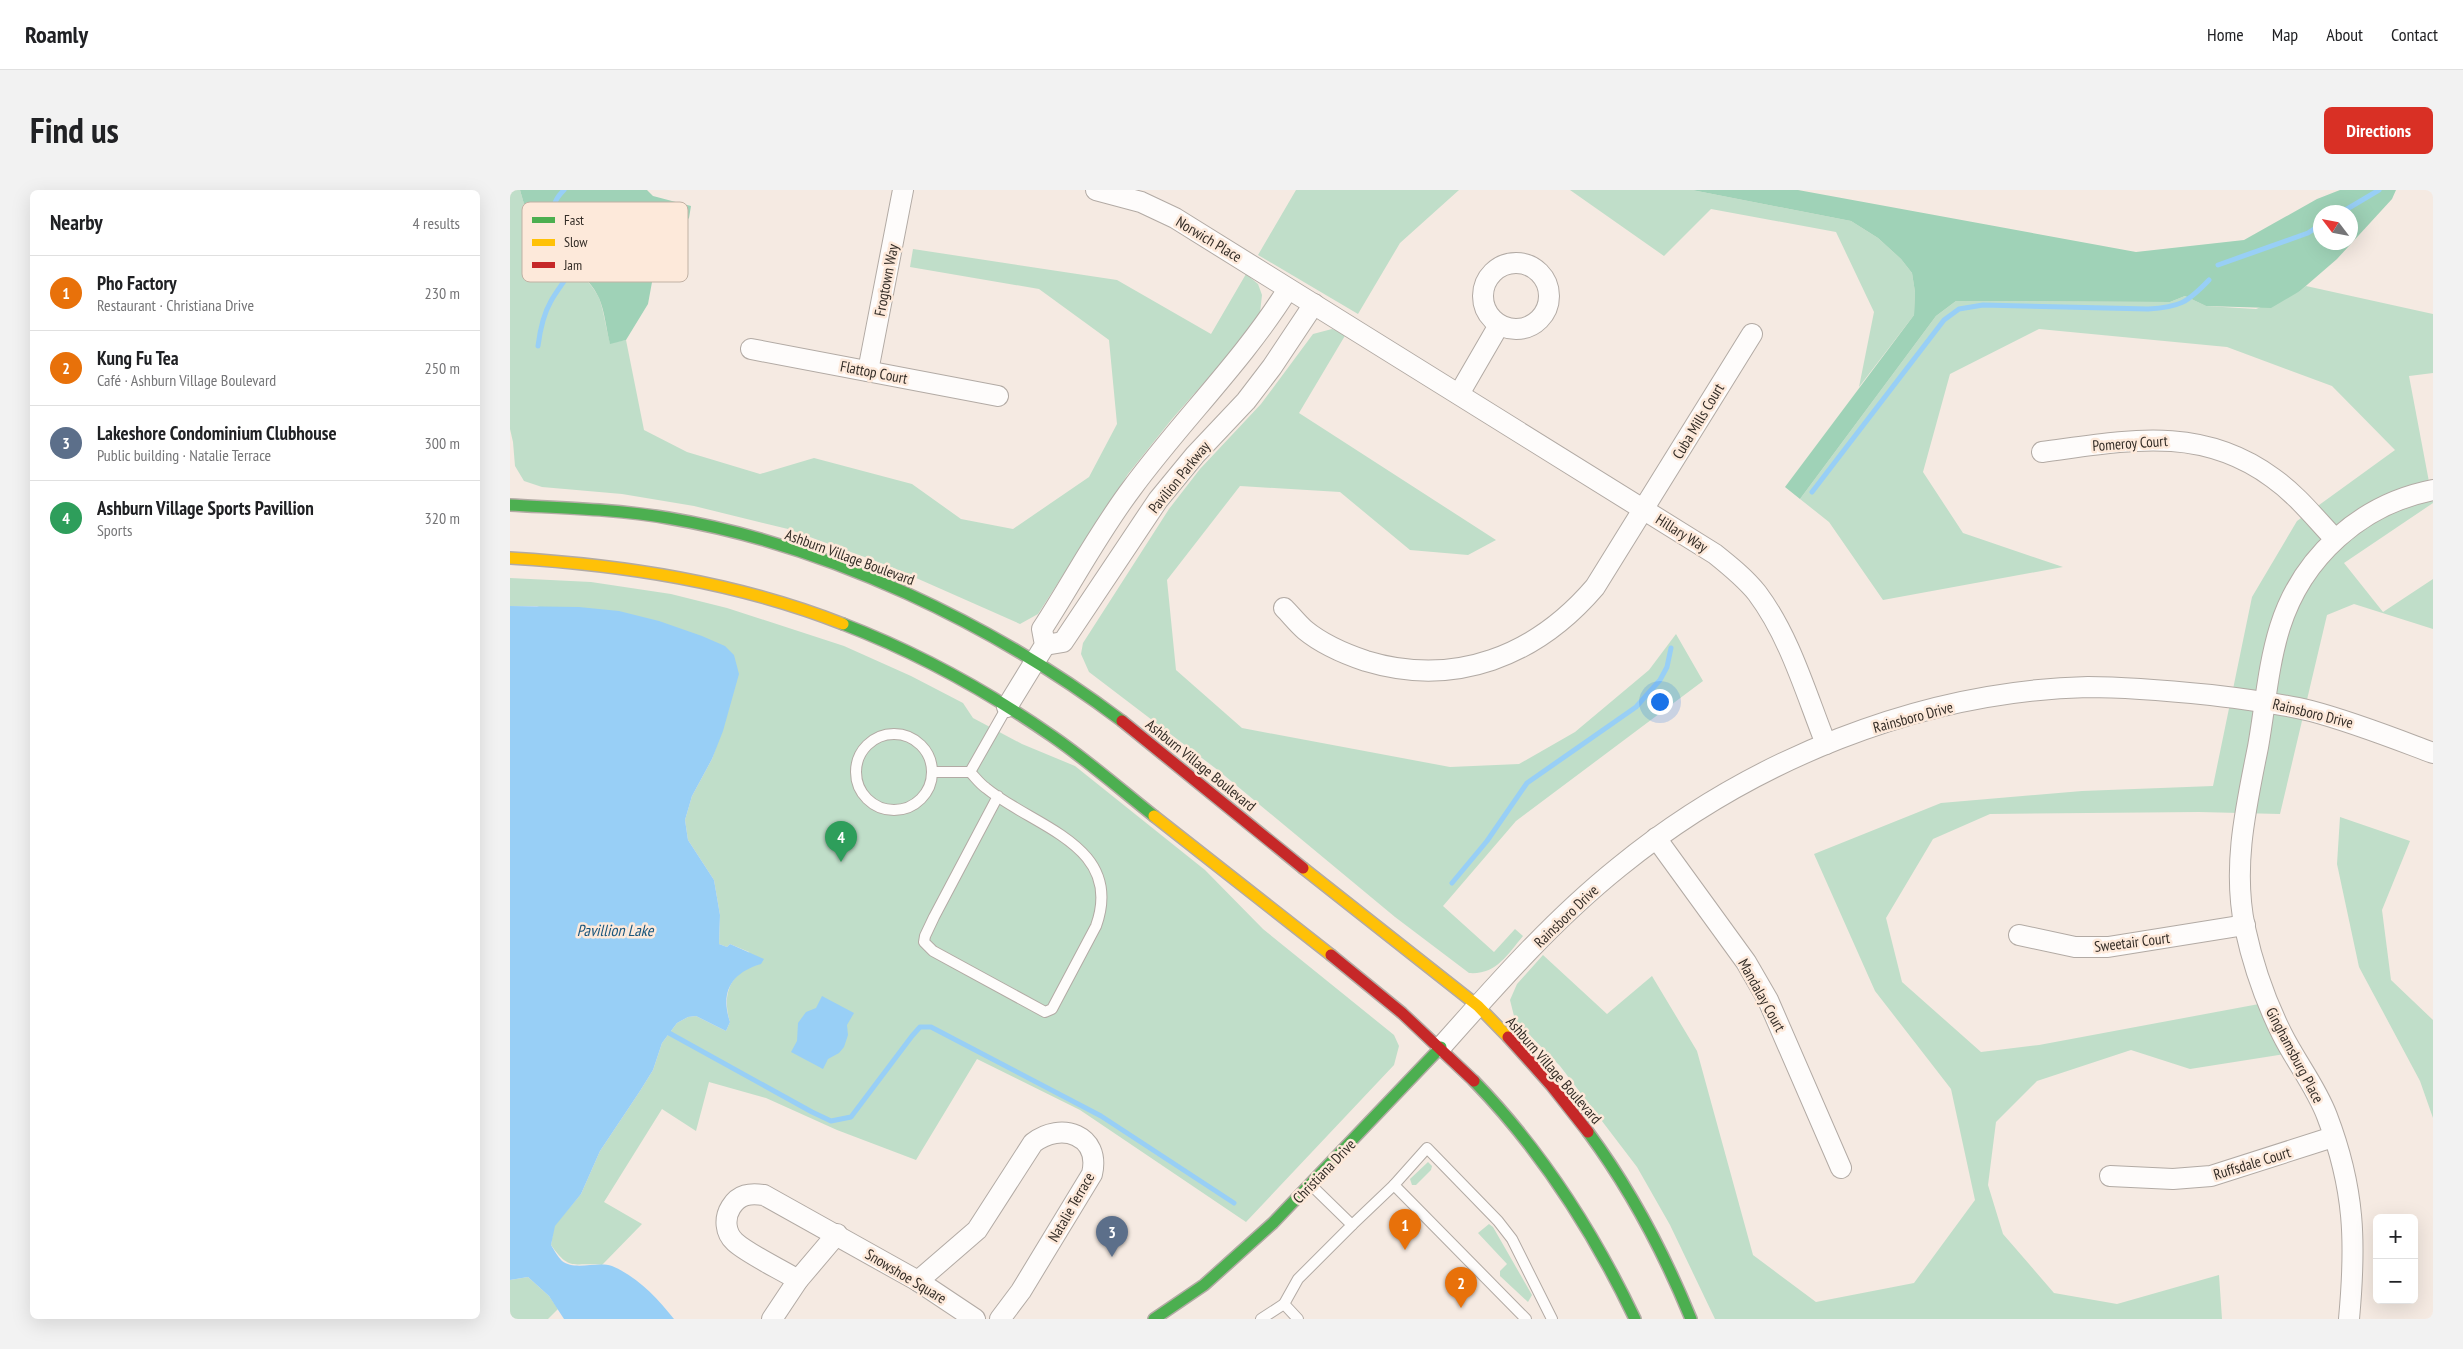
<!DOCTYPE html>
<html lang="en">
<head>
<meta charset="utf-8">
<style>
  :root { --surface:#fff; --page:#f2f2f2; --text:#202124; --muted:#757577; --line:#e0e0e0; --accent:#d93025 }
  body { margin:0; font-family:"PT Sans Narrow",sans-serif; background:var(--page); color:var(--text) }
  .controls { position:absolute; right:15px; bottom:15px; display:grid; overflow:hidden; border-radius:8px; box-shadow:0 5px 20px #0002 }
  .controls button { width:45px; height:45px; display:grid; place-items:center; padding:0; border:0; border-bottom:1px solid var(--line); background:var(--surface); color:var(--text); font:25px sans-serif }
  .compass { position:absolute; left:1803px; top:15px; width:45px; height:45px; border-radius:50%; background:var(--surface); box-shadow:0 5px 20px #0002; rotate:302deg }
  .you { position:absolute; left:1149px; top:511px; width:18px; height:18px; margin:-12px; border:4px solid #fff; border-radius:50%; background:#1a73e8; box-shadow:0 0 0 8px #1a73e833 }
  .badge { display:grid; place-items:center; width:32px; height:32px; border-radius:50%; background:var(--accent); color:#fff; font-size:16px; font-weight:700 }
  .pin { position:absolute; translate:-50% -41px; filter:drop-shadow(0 1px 2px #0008) }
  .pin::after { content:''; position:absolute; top:26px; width:18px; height:15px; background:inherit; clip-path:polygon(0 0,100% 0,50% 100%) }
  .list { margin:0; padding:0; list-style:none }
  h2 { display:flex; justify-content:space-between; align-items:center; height:65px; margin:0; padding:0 20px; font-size:21px }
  h2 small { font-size:16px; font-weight:400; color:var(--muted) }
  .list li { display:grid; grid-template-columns:32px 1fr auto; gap:15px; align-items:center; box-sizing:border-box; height:75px; padding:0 20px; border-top:1px solid var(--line) }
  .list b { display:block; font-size:19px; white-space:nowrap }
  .list p { margin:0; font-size:16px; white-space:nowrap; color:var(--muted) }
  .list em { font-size:16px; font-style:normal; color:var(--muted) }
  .map { position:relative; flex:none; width:1923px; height:1129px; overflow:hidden; border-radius:8px }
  header { display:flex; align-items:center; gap:30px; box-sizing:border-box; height:70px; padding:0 25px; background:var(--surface); border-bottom:1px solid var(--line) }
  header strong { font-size:24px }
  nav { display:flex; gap:28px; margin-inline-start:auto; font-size:18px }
  .intro { display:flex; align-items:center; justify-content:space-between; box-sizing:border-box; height:120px; padding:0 30px }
  h1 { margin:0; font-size:35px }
  .button { padding:12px 22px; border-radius:8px; background:var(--accent); color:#fff; font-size:18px; font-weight:700 }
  main { display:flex; gap:30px; padding:0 30px }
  aside { flex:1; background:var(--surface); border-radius:8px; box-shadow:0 5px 20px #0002 }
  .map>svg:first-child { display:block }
</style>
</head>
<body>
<header>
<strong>Roamly</strong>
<nav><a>Home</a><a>Map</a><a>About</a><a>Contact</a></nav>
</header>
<div class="intro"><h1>Find us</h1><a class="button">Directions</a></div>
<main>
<aside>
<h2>Nearby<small>4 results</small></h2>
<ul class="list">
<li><span class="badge" style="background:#e8710a">1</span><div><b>Pho Factory</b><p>Restaurant · Christiana Drive</p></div><em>230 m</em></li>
<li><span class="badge" style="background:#e8710a">2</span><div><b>Kung Fu Tea</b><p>Café · Ashburn Village Boulevard</p></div><em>250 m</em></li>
<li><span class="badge" style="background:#5c6f8a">3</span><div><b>Lakeshore Condominium Clubhouse</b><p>Public building · Natalie Terrace</p></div><em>300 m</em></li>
<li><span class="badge" style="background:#2e9e5b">4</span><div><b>Ashburn Village Sports Pavillion</b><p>Sports</p></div><em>320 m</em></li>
</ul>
</aside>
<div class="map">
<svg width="1923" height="1129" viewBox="0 0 1923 1129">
  <rect width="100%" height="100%" fill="#f5eae2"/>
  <g fill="#c0dec9">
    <path d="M0 0H10L28 63C52 72 77 83 89 108 94 121 96 139 100 153L116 150 134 240 177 262 250 284 304 268 402 294 451 329 503 339 579 287 607 234 599 150 529 99 400 77 403 59 607 90 701 144 736 84 748 94 752 105 750 123 728 154 662 229 618 284 528 424 510 434 379 376 278 339 184 316 112 304 32 297 14 291 5 276 3 252 0 239Z"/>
    <polygon points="786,0 949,0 890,53 848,124 748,65"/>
    <polygon points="1060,0 1182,0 1341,31 1368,48 1391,69 1402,83 1405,102 1404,125 1349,197 1364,122 1326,42 1201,19 1154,66"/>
    <polygon points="1796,96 1923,124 1923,183 1899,186 1923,313 1834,373 1873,422 1923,389 1923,439 1844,414 1817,425 1770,624 1689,622 1480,624 1423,649 1376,728 1392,792 1471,862 1529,855 1749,814 1775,864 1680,879 1621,860 1527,891 1486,932 1478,995 1493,1044 1544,1103 1607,1114 1709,1085 1712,1129 1205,1129 1160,1035 1127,977 1050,876 1005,830 1000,810 1007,794 1033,765 1097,824 1142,786 1187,861 1243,1065 1306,1112 1404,1093 1465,1010 1441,899 1365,801 1304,664 1431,613 1572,601 1703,596 1742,407 1787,331 1885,260 1822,196 1717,157 1529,139 1440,184 1413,282 1453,343 1553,377 1373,410 1319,332 1290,309 1426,126 1446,111 1660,112 1675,106 1696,116 1746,119 1790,101"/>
    <path d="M822 139 836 144 789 223 986 350 958 365 900 360 830 302 730 296 657 390 666 480 732 538 940 577 1009 574 1065 542 1139 480 1166 444 1193 491 1006 631 933 716 984 762 1005 739 1013 746C997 765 986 785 959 783L885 727 709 581 579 482 571 464 573 453 659 319 690 279 751 214 803 144Z"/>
    <path d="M0 388 81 392 161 404 217 418 334 456 401 486 453 513 463 528 512 554 565 576 695 680 753 739 884 845 889 856 884 875 736 1032 570 920 467 869 406 970 327 940 256 908 199 892 186 941 152 919 94 1012 132 1034 92 1075C63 1072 60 1082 41 1055L44 1036 71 1004 90 961 130 901 143 880 152 853 167 833 178 827 186 826 216 841 220 832C213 810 217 787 240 777L239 762 220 754 217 757 209 754 210 725 204 690 178 650 175 630 182 606 202 569 219 518 27 416H0Z"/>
    <polygon points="1830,627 1900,651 1872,720 1881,790 1923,830 1923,928 1910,891 1849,777 1827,674"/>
    <polygon points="918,972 922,976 921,980 906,995 902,995 900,989"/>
    <polygon points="979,1034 983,1037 1022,1105 1018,1112 990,1086 990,1081 997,1074 968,1043"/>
    <polygon points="18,1087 39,1106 48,1119 38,1129 0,1129 0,1090"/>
  </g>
  <g fill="#9fd2b7" fill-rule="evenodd">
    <path d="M10 0H137L143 6 181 16 179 28 162 44 147 65 138 114 116 150 100 154C96 139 95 122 89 108 78 83 52 72 28 63Z"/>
    <path d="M1182 0H1288L1626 62 1734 50 1807 9 1830 0H1886L1882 9 1827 69 1790 101 1761 118 1696 116 1675 106 1660 112 1446 111 1426 126 1290 309 1275 297 1404 125 1405 102 1402 83 1391 69 1368 48 1341 31ZM1810 22H1840V52H1810Z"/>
  </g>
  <g fill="#98cff6">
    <path d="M0 416 69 417 109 421 149 431 192 446 215 456 224 465 229 484 213 541 202 569 182 606 175 630 178 650 204 690 210 725 209 754 217 757 220 754 254 769 251 774C221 783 210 802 220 832L216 841 186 826 178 827 167 833 152 853 143 880 130 901 90 961 71 1004 45 1036 41 1055C44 1060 48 1067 52 1071 65 1081 87 1071 102 1076 128 1087 147 1108 164 1129H54L39 1106 18 1087 0 1090Z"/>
    <polygon points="312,806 344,823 337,835 338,845 334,857 329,863 318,869 313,879 281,862 287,851 288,833 296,822 306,818"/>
  </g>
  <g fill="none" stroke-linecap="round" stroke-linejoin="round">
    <g stroke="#98cff6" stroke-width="5">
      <polyline points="1832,22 1869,0"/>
      <polyline points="1708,75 1798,43 1810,35"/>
      <path d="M28 156C30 140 33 125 41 111 54 87 100 42 51 29 42 16 43 11 54 0"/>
      <path d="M1302 302 1434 130 1449 119 1473 115 1638 119C1670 117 1677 113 1699 90"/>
      <polyline points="942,693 977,651 1017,593 1126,517 1150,490 1157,477 1161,458"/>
      <polyline points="159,843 302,922 321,931 341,927 402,846 410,837 421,837 591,926 724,1013"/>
    </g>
    <g stroke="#b2aaa4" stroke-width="12">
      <g id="lane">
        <circle cx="384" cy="582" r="38"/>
        <polyline points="422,582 460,582"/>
        <path d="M488 606 424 727 415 746 414 752 423 761 535 822 542 819 586 736C615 655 523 637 476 598 470 594 465 587 460 582L497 517"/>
        <polyline points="842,1035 884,995"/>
        <polyline points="774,1114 788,1129"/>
        <polyline points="751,1129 774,1114 788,1089 842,1035 801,995"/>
        <polyline points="1016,1129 884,995 917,958 988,1031 1002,1049 1042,1129"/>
      </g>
    </g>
    <g stroke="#b2aaa4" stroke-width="22">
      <g id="street">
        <path d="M586 0 631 12 665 28 1205 364C1220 376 1235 388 1247 403 1280 447 1296 504 1316 554"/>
        <circle cx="1006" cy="106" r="33"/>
        <polyline points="241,159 488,206"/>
        <polyline points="358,181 393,0"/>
        <polyline points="949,204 989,135"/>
        <path d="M1532 262C1615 251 1690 234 1763 288 1787 305 1805 328 1825 349"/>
        <path d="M774 418C781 425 787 433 795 440 812 454 835 464 856 471 945 498 1026 466 1085 397L1242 144"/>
        <polyline points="535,455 553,452 648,310 685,265 736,211 762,177 804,114"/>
        <path d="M497 517 535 455 532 439C562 393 588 343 622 298 672 230 733 171 778 99"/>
        <polyline points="1146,648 1236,772 1258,810 1331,978"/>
        <polyline points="1509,745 1565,757 1598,757 1735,735"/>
        <path d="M931 857C987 794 1043 730 1109 677 1239 571 1409 501 1578 497 1619 497 1661 501 1701 505 1735 509 1768 513 1801 521 1843 532 1883 548 1923 563"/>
        <polyline points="1600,986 1663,989 1701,986 1823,947"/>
        <path d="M288 1090C272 1080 238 1064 225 1052 215 1043 214 1028 221 1017 229 1004 240 1003 254 1005L408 1091 465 1129"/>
        <path d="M408 1091 467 1040 523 953C551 931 591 945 582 984L511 1101 490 1129"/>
        <polyline points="262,1129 288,1090 327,1044"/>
        <path d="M1839 1129C1846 1053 1845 999 1817 926 1806 897 1786 872 1772 844 1755 810 1743 775 1735 738 1722 677 1736 617 1748 557 1755 518 1758 475 1770 437 1792 367 1851 314 1923 300"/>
      </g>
    </g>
    <g stroke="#b2aaa4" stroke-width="14">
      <g id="fast">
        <path d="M0 315C53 318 106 319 158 328 318 355 483 434 612 531"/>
        <path d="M333 434C406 462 477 501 542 546 577 570 610 599 644 626"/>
        <path d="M964 891C1032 961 1083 1041 1125 1129"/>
        <path d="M1078 942C1121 1000 1154 1063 1181 1129"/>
        <polyline points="644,1129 694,1095 763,1033 931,857"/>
      </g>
    </g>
    <g stroke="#b2aaa4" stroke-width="14">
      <g id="slow">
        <path d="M0 368C114 375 226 392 333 434"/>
        <polyline points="644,626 821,765"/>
        <polyline points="793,678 968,816 998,847"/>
      </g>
    </g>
    <g stroke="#b2aaa4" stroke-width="14">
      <g id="jam">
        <polyline points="612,531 793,678"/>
        <polyline points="821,765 892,823 964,891"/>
        <polyline points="998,847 1041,895 1078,942"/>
      </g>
    </g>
    <use href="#lane" stroke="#fefcfb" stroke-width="10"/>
    <use href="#street" stroke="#fefcfb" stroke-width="20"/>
    <use href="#fast" stroke="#4caf50" stroke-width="11"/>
    <use href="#slow" stroke="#ffc107" stroke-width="11"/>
    <use href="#jam" stroke="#c62828" stroke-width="11"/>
  </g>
  <g text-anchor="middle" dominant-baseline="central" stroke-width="5" stroke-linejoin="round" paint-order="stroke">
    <g font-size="15" fill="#342d27" stroke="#fde9da">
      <text transform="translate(699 49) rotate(31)">Norwich Place</text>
      <text transform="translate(376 90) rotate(-79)">Frogtown Way</text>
      <text transform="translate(364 182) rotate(11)">Flattop Court</text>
      <text transform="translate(1188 231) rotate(-59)">Cuba Mills Court</text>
      <text transform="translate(1620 253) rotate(-4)">Pomeroy Court</text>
      <text transform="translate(669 287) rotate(-51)">Pavilion Parkway</text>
      <text transform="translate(1172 343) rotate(32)">Hillary Way</text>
      <text transform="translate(340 367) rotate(20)">Ashburn Village Boulevard</text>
      <text transform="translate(1803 523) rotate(14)">Rainsboro Drive</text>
      <text transform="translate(1403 527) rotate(-15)">Rainsboro Drive</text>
      <text transform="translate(691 575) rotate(39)">Ashburn Village Boulevard</text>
      <text transform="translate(1056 726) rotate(-44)">Rainsboro Drive</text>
      <text transform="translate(1622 752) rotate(-7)">Sweetair Court</text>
      <text transform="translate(1252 805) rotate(61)">Mandalay Court</text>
      <text transform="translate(1785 865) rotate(62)">Ginghamsburg Place</text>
      <text transform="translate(1044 880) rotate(49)">Ashburn Village Boulevard</text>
      <text transform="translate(1742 973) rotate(-17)">Ruffsdale Court</text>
      <text transform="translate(814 981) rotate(-46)">Christiana Drive</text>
      <text transform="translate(561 1017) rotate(-60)">Natalie Terrace</text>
      <text transform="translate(396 1086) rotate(31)">Snowshoe Square</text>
    </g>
    <g font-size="16" font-style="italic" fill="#18557c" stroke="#fde9da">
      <text x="105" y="740">Pavillion Lake</text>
    </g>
  </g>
  <rect x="12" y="12" width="166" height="80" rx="8" fill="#fde9da" stroke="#c1b1a4" stroke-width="1"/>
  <rect x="22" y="27" width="23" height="6" fill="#4caf50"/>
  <rect x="22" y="49" width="23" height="7" fill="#ffc107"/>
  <rect x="22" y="72" width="23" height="6" fill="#c62828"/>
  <g font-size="14" fill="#342d27">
    <text x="54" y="35">Fast</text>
    <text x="54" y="57">Slow</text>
    <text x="54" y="80">Jam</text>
  </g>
</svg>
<div class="controls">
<button>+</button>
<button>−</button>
</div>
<svg class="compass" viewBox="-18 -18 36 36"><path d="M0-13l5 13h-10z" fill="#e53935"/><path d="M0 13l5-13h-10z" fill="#757577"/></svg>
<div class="you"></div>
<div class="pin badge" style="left:895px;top:1060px;background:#e8710a">1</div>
<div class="pin badge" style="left:951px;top:1118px;background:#e8710a">2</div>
<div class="pin badge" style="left:602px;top:1067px;background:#5c6f8a">3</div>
<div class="pin badge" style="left:331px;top:672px;background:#2e9e5b">4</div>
</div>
</main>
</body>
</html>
